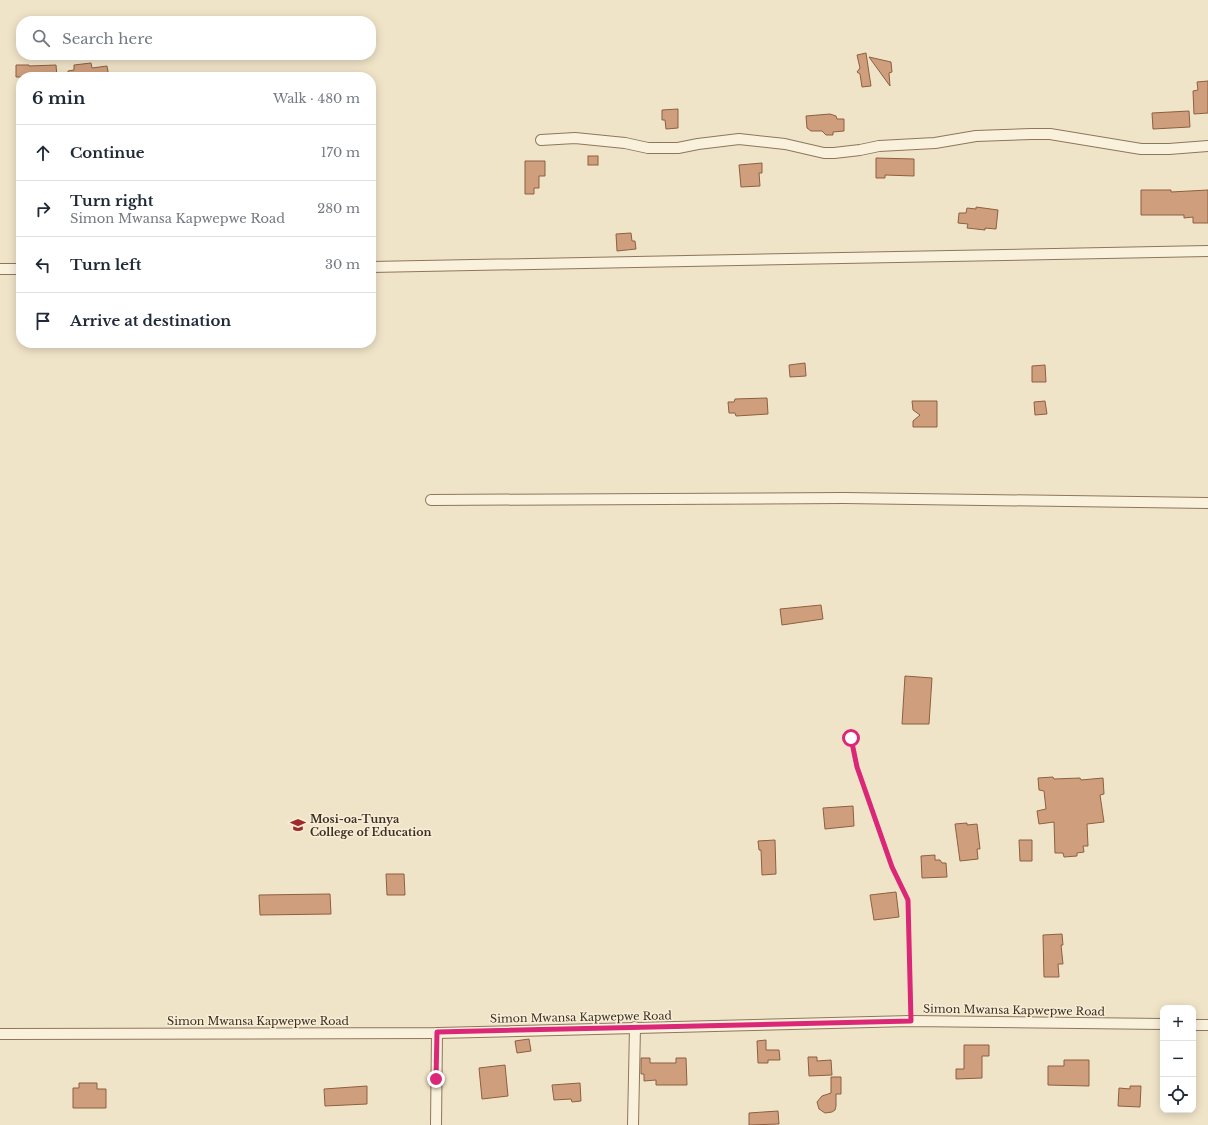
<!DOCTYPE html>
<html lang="en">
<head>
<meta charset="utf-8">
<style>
  :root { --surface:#fff; --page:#f2f2f3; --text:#1f2937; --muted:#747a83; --line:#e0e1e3 }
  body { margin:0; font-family:"Libre Baskerville",serif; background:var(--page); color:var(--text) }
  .controls { position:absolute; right:12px; bottom:12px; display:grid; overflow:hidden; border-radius:8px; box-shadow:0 2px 10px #0003 }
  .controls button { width:36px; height:36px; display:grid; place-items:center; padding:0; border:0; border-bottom:1px solid var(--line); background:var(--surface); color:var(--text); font:20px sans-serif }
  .stop { position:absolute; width:12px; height:12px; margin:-9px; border:3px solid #db2777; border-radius:50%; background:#fff }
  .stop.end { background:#db2777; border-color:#fff; box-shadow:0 1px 4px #0008 }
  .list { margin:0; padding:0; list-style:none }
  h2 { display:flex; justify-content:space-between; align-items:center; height:52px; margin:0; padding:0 16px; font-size:17px }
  h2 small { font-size:13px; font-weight:400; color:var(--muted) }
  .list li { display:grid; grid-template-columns:26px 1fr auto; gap:12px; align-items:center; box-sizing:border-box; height:56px; padding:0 16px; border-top:1px solid var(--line) }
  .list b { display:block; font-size:15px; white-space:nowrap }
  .list p { margin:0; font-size:13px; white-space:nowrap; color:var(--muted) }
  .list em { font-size:13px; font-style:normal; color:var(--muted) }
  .icon { flex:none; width:22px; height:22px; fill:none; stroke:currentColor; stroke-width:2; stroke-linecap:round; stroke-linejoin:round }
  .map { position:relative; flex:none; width:1208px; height:1125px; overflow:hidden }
  .search { position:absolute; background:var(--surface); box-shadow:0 2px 10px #0003; left:16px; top:16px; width:360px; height:44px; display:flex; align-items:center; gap:10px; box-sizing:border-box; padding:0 14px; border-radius:16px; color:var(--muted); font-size:15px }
  .panel { position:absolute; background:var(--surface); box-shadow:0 2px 10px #0003; left:16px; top:72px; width:360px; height:276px; border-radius:16px }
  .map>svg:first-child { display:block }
</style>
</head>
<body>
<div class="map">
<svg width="1208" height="1125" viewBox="0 0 1208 1125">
  <rect width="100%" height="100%" fill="#f0e4c8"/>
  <g fill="#cf9f7d" stroke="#8d5f41">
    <polygon points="866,53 871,86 862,87 860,74 857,72 860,68 857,55"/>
    <polygon points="869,57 891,62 892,72 889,73 890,86"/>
    <polygon points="91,63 92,68 107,66 109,77 68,77 68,71 74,70 74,65"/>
    <polygon points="16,65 29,65 29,66 56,65 57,77 16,77"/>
    <polygon points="1208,81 1208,113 1194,114 1193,91 1198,90 1197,82"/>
    <polygon points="678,109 678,128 666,129 665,120 662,120 662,110"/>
    <polygon points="1189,111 1190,127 1153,129 1152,113"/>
    <polygon points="830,114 836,116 837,119 844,119 844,131 833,132 833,135 826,135 822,131 811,131 807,128 806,116"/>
    <rect x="588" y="156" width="10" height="9"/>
    <polygon points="876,158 914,159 914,176 885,175 885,178 876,178"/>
    <polygon points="525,161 545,161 545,176 539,176 539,188 534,188 534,194 525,194"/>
    <polygon points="762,163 762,173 759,173 760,186 741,187 739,165"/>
    <polygon points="1141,190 1171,190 1171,192 1208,190 1208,223 1193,223 1193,217 1184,218 1184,215 1141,215"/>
    <polygon points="976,207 998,210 996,229 985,228 985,230 967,228 968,224 958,223 959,213 966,213 967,208 976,209"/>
    <polygon points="631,233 632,241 635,241 636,249 617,251 616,234"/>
    <polygon points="805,363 806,376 790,377 789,365"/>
    <polygon points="1045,365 1046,382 1032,382 1032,366"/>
    <polygon points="767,398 768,414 736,416 735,413 729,413 728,402 734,402 735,399"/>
    <polygon points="912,401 937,401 937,427 913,427 913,421 920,415 913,410"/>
    <polygon points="1045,401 1047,414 1035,415 1034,402"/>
    <polygon points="821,605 823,619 782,625 780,609"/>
    <polygon points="905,676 932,678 929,724 902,724"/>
    <polygon points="1053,777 1054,779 1080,778 1081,780 1103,778 1104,794 1100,795 1104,822 1087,824 1088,846 1083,846 1084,852 1077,853 1077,856 1064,857 1063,853 1055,853 1054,822 1039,824 1037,811 1046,809 1044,791 1039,790 1038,778"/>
    <polygon points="853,806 854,826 825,829 823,808"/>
    <polygon points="967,823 967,825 977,824 980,849 977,849 978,859 960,861 955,824"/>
    <polygon points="775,840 776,874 762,875 761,850 759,850 758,841"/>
    <polygon points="1019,840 1032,840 1032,861 1020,861"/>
    <polygon points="935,855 935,860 940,860 942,863 946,863 947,877 922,878 921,856"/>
    <polygon points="386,874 404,874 405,895 387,895"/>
    <polygon points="896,892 899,917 874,920 870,895"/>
    <polygon points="330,894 331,914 260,915 259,895"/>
    <polygon points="1062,934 1063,945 1061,945 1063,964 1058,964 1059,977 1044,977 1043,935"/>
    <polygon points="529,1039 531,1051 517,1053 515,1041"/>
    <polygon points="766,1040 766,1050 779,1050 780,1060 768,1060 768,1063 758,1063 757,1041"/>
    <polygon points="964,1045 989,1045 989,1056 982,1056 982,1078 956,1079 956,1069 964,1069"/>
    <polygon points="808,1057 817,1057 817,1061 831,1060 832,1075 809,1076"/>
    <polygon points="641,1058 650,1058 650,1063 676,1063 676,1058 686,1058 687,1085 656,1085 656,1080 644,1081 644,1074 641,1074"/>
    <polygon points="1064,1060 1089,1060 1089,1086 1048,1085 1048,1066 1064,1066"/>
    <polygon points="505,1065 508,1096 482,1099 479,1068"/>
    <polygon points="831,1077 841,1077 841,1094 836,1094 836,1106 835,1110 832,1112 825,1113 819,1109 817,1102 822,1096 831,1093"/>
    <polygon points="79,1083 97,1083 97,1089 106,1089 106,1108 73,1108 73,1088 79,1088"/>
    <polygon points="580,1083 581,1101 572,1102 571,1099 554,1100 552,1085"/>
    <polygon points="367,1086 367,1104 325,1106 324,1089"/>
    <polygon points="1130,1086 1141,1086 1140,1107 1118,1106 1119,1088 1130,1089"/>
    <polygon points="778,1111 779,1124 749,1125 749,1113"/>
  </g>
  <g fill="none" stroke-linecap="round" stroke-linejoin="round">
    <g stroke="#8d765c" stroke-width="12">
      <g id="street">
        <polyline points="541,140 575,138 625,143 648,148 678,148 698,144 739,139 785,144 824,153 834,153 860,150 879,146 935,143 976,136 1032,134 1050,134 1141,149 1169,149 1208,146"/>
        <polyline points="371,267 1208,251"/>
        <polyline points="0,269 21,269"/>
        <polyline points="431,500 844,498 1208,503"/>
        <polyline points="1193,1025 1208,1025"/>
        <polyline points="0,1034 437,1033 911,1021 1163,1024"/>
        <polyline points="436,1125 437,1033"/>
        <polyline points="633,1125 635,1027"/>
      </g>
    </g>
    <polyline stroke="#8d765c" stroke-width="2" stroke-dasharray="3 2" stroke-linecap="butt" points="851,738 857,767 892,867 908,900 911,1011"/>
    <use href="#street" stroke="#faf1dc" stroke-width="10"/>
  </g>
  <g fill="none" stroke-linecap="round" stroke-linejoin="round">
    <polyline stroke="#db2777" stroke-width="5" points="436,1079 437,1032 911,1021 908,900 892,867 857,767 851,738"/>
  </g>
  <defs>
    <g id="university-bare" transform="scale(1.2)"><path d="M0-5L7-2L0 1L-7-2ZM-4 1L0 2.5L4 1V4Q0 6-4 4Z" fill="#9e2a2b" stroke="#f7eed8" stroke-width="2.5" paint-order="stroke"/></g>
  </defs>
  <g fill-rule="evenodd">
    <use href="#university-bare" x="298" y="825"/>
  </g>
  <g text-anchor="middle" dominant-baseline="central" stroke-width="3" stroke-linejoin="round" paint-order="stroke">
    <g font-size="11" font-weight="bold" fill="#3d2e20" stroke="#f7eed8" text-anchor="start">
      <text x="310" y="819">Mosi-oa-Tunya<tspan x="310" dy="13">College of Education</tspan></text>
    </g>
    <g font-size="11" fill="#3d2e20" stroke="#f7eed8">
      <text transform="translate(1014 1010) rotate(1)">Simon Mwansa Kapwepwe Road</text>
      <text transform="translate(581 1017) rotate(-1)">Simon Mwansa Kapwepwe Road</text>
      <text x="258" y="1021">Simon Mwansa Kapwepwe Road</text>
    </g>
  </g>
</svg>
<div class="controls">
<button>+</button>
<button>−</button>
<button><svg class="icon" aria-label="locate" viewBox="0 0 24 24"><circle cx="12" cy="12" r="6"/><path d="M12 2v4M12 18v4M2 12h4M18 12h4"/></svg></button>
</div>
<div class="stop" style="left:851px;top:738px"></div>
<div class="stop end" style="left:436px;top:1079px"></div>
<div class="search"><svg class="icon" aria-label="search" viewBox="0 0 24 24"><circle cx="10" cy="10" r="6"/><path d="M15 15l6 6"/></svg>Search here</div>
<section class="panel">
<h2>6 min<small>Walk · 480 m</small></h2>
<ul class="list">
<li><svg class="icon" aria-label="ahead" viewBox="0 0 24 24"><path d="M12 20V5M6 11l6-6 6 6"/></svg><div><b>Continue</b></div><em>170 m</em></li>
<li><svg class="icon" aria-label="right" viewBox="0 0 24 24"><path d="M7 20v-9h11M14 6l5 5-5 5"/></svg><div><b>Turn right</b><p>Simon Mwansa Kapwepwe Road</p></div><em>280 m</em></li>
<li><svg class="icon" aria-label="left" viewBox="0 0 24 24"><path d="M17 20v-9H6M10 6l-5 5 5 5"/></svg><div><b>Turn left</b></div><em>30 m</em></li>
<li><svg class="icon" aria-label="arrive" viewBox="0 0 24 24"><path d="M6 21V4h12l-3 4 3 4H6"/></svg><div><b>Arrive at destination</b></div></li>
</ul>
</section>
</div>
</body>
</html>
